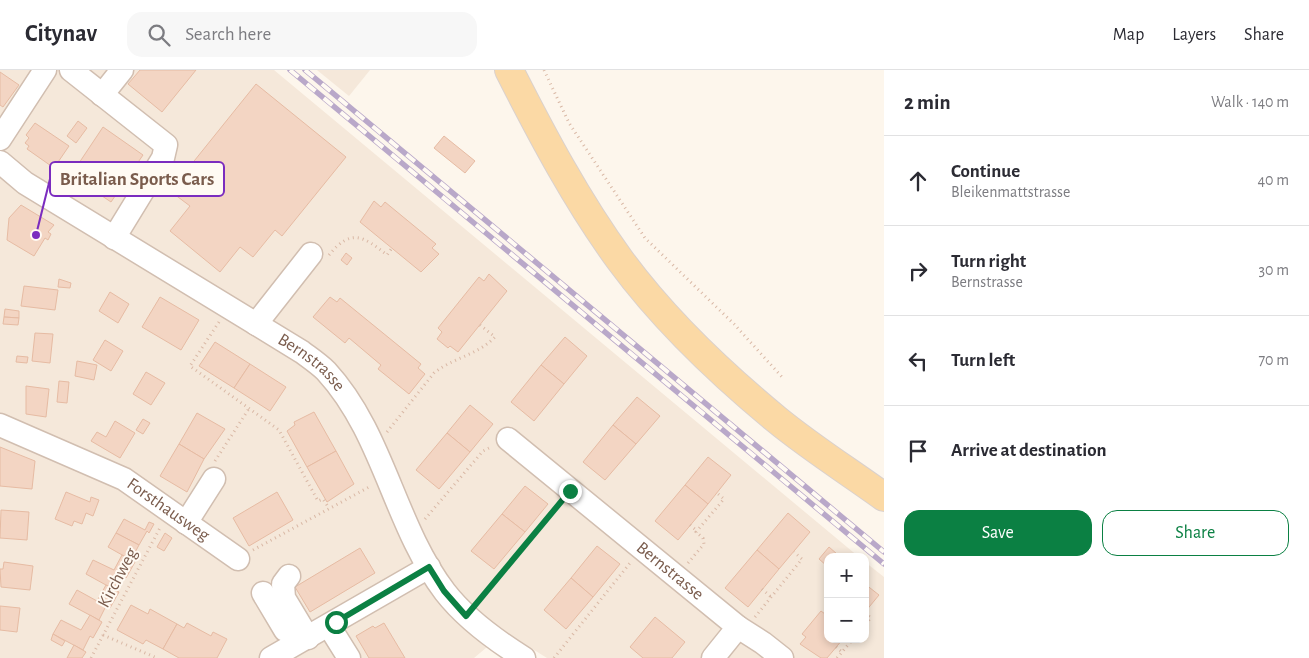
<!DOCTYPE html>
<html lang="en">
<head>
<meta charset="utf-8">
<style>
  :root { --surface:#fff; --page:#f7f7f7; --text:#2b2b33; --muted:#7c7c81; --line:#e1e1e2; --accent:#0b8043 }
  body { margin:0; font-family:"Alegreya Sans",sans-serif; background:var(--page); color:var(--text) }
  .controls { position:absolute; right:15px; bottom:15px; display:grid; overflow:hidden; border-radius:10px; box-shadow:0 2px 8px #0003 }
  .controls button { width:45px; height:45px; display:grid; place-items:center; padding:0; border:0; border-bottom:1px solid var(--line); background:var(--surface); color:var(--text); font:25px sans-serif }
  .stop { position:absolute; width:15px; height:15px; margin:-11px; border:4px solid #0b8043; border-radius:50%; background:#fff }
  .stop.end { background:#0b8043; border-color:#fff; box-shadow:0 1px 5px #0008 }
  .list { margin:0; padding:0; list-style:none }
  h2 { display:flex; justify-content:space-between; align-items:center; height:65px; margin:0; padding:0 20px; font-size:21px }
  h2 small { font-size:16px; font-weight:400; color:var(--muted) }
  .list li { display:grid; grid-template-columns:32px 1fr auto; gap:15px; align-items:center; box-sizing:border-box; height:90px; padding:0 20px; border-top:1px solid var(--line) }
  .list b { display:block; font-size:19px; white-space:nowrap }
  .list p { margin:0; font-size:16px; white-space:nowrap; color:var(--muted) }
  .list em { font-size:16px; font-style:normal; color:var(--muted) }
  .actions { display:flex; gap:10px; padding:15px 20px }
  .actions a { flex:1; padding:11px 0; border:1px solid var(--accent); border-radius:15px; text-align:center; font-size:18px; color:var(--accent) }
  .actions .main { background:var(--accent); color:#fff }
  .icon { flex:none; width:28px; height:28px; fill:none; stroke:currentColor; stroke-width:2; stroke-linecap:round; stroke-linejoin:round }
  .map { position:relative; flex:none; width:884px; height:588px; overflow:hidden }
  header { display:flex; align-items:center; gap:30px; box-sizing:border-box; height:70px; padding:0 25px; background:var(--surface); border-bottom:1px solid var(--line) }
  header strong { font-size:24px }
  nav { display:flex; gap:28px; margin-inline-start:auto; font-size:18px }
  .search { width:350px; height:45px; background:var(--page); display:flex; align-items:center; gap:12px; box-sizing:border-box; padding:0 18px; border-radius:15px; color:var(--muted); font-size:19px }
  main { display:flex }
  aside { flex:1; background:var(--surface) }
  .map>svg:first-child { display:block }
</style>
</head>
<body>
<header>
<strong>Citynav</strong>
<div class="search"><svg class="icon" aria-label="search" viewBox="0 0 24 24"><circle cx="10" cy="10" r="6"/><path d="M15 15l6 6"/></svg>Search here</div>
<nav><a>Map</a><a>Layers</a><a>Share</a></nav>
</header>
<main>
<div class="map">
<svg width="884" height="588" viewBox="0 0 884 588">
  <rect width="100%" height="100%" fill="#fdf6ec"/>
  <g fill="#f5e8da">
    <polygon points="0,0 274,0 859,487 828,487 828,569 865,569 865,492 884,507 884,588 547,588 505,562 474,588 0,588"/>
    <polygon points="317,0 370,0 349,26"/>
  </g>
  <g fill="#f3d5c3" stroke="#e6bba3">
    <polygon points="140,0 196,0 162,42 128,14"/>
    <polygon points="0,2 19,15 3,37 0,35"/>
    <polygon points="256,14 346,87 282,166 275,160 253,187 240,177 220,202 170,161 190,136 170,121"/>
    <polygon points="78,51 87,58 76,73 67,66"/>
    <polygon points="35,53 69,76 54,98 27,79 29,76 25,73 29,68 26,65"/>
    <polygon points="103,57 143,85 111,132 71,105"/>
    <polygon points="444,66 475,91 465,103 434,78"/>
    <polygon points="374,131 381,137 385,132 436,174 432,178 439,184 421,202 360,152"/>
    <polygon points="21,135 54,155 48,162 51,164 48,170 45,168 34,186 7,170 9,148"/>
    <polygon points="346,183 352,188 347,195 341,190"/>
    <polygon points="489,204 507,221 458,282 450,276 448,278 437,269 442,262 438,258 479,207 484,211"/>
    <polygon points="59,209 71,213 70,218 58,217"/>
    <polygon points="24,216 58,220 55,240 21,236"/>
    <polygon points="110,222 129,234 118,253 99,241"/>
    <polygon points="160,227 199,250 181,280 142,257"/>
    <polygon points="330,227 337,232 340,228 421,294 418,298 425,304 409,324 378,299 381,295 349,268 345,273 313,247"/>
    <polygon points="5,239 19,241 19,248 4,247"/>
    <polygon points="4,247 19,248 18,255 3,254"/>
    <polygon points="35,263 53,264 50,293 32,291"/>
    <polygon points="565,267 587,286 564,314 541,295"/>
    <polygon points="105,270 123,281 111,301 93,290"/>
    <polygon points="215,272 250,294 234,318 199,296"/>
    <polygon points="17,286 28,287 27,293 16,292"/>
    <polygon points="77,291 97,295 94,310 75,306"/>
    <polygon points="250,294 286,317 270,341 234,318"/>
    <polygon points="541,295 564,314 534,351 511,332"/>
    <polygon points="146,302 165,313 151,335 133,324"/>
    <polygon points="59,311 69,312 67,333 57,332"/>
    <polygon points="26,316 49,319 46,347 26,344"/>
    <polygon points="637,327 660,346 636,374 613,355"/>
    <polygon points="470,335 493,354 470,382 447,363"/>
    <polygon points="314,342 336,381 307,397 287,361 295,355 294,352"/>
    <polygon points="197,343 225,359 204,389 179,374"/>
    <polygon points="143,349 150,353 143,364 136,360"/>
    <polygon points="115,351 135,363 120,388 91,371 97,362 106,367"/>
    <polygon points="613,355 636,374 605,410 583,392"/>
    <polygon points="447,363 470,382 439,419 416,400"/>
    <polygon points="179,374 204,389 187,422 160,406"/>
    <polygon points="0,377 35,391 32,419 0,416"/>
    <polygon points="336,381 354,414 327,432 307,397"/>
    <polygon points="708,387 731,405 708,434 685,415"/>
    <polygon points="685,415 708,434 678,470 655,451"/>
    <polygon points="525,416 548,434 525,462 502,444"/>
    <polygon points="66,422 90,432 91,427 99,430 93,446 86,443 82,454 74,451 72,456 55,449"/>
    <polygon points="277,422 293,450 249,476 233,448"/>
    <polygon points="1,440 29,442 27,470 0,468"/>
    <polygon points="788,443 810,462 779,499 757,480"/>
    <polygon points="502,444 525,462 494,499 471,481"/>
    <polygon points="124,449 145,460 149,452 154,454 149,463 147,461 139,475 116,463"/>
    <polygon points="116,463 139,475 131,490 108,477"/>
    <polygon points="165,463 172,468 164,481 157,477"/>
    <polygon points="597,476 620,494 593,527 571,508"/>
    <polygon points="829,477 837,484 835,487 828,487 827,496 819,489"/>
    <polygon points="360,478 375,503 310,542 295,517"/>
    <polygon points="757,480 779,499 748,537 725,518"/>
    <polygon points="122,485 135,492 126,508 123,506 115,520 86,504 93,490 114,500"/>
    <polygon points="4,492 33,496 30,520 1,517 0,499 3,499"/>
    <polygon points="571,508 593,527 566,559 544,540"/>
    <polygon points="865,514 879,525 865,542"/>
    <polygon points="106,515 119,522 110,538 106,536 99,550 69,534 77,520 97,531"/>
    <polygon points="131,535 148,544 150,539 177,554 163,579 146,570 143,574 117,560"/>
    <polygon points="0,536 20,538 17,562 0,560"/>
    <polygon points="828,540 828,569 843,569 827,588 821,588 800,574 806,567 802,564 821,541 825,544"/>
    <polygon points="90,545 102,552 93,568 90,566 83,580 53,564 61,550 81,560"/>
    <polygon points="655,547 685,572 672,588 643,588 630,577"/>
    <polygon points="187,553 211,566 213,562 227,569 217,588 179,588 163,579 177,554 184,558"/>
    <polygon points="384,553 405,588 369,588 356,566 373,556 375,558"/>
    <polygon points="53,564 65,571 62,576 51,570"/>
    <polygon points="74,575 86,582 82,588 67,588"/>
  </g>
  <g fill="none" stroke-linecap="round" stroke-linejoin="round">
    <g stroke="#d1beb0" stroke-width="25">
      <g id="minor">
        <polyline points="71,0 166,75 163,88 114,168"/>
        <polyline points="102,25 122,0"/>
        <polyline points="0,69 45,0"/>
        <path id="s1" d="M0 92 25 113 302 282C310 288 319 294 326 301 384 364 394 455 445 522 466 549 495 570 524 588"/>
        <polyline points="256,254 311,184"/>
        <path id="s2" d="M0 355 124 409 238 489"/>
        <path id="s3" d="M508 369 738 557 713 588"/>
        <polyline points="186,453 214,409"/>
        <polyline points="289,506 283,514 284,528 308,568"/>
        <polyline points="263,523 285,560"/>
        <polyline points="329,556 349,588"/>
        <polyline points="738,557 763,573 782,588"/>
        <polyline points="271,588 429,497"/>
      </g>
    </g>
    <g stroke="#dad1cd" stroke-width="30">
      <path id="major" d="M509 0C542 65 577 131 620 190 664 250 719 302 776 349 810 377 848 401 884 427"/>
    </g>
    <g stroke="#d9b8a5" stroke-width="3" stroke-dasharray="1 4" stroke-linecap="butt">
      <polyline points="544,0 569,53 645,168 734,254 782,307"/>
      <path d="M329 185C351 158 363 166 387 185L392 178"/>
      <polyline points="219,252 190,296 279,360 318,431 323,429 329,438"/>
      <path d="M387 362 434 303C452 288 478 285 495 267L480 255"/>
      <polyline points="215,391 250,337"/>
      <polyline points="425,449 483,381 491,377"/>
      <polyline points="690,455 697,461"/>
      <polyline points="253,480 371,416"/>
      <polyline points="688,493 704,474 703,468 696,462 724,429 717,423"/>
      <polyline points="762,519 771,527"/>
      <polyline points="478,532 559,435"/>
      <polyline points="865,543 871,548 865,554"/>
      <polyline points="755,547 802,489 794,482"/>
      <polyline points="103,565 157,588"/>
      <polyline points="836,577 842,582"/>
      <polyline points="91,588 161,456"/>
      <polyline points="554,588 630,493"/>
      <polyline points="837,588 853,569"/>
    </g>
    <use href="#minor" stroke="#fff" stroke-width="22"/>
    <use href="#major" stroke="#fbd9a5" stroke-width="28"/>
    <g stroke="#b9a8c9" stroke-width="5.5">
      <g id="rail">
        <polyline points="290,0 884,494"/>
        <polyline points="305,0 884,482"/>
      </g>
    </g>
    <use href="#rail" stroke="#fffaf3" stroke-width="4" stroke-dasharray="11" stroke-linecap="butt"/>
  </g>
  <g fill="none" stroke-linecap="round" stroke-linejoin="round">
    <polyline stroke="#0b8043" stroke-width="6" points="336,552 429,497 444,521 466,546 570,421"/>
  </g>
  <g text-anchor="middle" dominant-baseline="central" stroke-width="4" stroke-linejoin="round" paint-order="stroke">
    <g font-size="18" fill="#7a5c4d" stroke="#fffaf3">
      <text stroke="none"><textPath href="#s1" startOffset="371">Bernstrasse</textPath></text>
      <text stroke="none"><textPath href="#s2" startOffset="189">Forsthausweg</textPath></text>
      <text stroke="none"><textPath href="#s3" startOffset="209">Bernstrasse</textPath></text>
      <text transform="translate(118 508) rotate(-62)">Kirchweg</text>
    </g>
  </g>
  <path fill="none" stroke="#7b2cbf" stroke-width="2" d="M36 165L50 109"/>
  <circle fill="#7b2cbf" stroke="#fffaf3" stroke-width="2" cx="36" cy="165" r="5"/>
  <rect fill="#fffaf3" stroke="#7b2cbf" stroke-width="2" x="50" y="92" width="174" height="34" rx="5"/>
  <g font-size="19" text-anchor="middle" font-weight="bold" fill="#7a5c4d">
    <text x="137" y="115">Britalian Sports Cars</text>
  </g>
</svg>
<div class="controls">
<button>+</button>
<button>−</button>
</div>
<div class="stop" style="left:336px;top:552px"></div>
<div class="stop end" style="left:570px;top:421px"></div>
</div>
<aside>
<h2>2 min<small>Walk · 140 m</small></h2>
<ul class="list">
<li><svg class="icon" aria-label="ahead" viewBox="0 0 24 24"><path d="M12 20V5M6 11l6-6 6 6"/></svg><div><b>Continue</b><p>Bleikenmattstrasse</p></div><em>40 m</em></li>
<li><svg class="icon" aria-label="right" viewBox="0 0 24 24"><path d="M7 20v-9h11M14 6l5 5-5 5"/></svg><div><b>Turn right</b><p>Bernstrasse</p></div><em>30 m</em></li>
<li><svg class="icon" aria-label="left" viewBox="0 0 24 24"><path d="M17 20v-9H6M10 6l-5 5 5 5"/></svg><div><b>Turn left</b></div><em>70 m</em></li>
<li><svg class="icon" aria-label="arrive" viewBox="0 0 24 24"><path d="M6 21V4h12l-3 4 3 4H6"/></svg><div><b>Arrive at destination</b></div></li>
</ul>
<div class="actions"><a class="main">Save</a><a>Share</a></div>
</aside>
</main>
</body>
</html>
